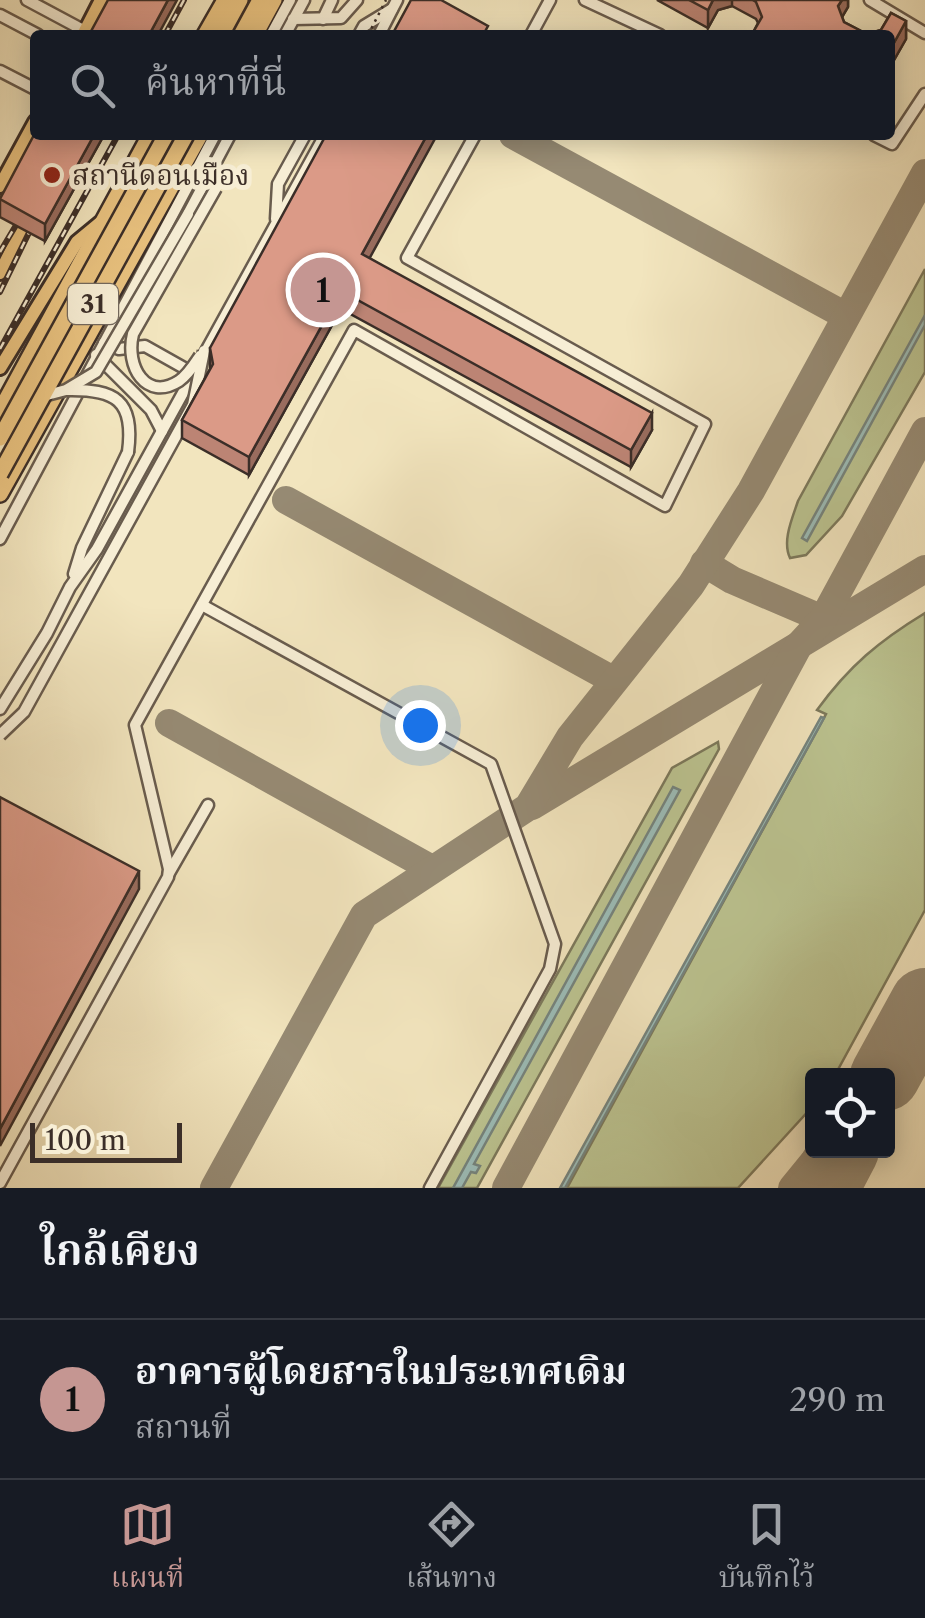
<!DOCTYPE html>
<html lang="th">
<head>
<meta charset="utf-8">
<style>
  :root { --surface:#171b24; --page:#242831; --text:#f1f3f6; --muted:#9ea1a6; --line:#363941; --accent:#c59692 }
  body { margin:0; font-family:"Libre Caslon Text","Noto Serif Thai",serif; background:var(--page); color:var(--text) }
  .controls { position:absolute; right:30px; bottom:30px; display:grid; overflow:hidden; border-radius:10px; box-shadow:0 5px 25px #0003 }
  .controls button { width:90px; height:90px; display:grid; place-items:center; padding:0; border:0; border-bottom:2px solid var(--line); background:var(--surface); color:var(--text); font:50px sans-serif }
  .scale { position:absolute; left:30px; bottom:25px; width:152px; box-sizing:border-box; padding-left:10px; border:5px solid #3b2e28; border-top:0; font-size:28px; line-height:35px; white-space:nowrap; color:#3b2e28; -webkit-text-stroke:8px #f7eed5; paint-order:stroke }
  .you { position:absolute; left:420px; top:725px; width:35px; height:35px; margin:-25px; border:8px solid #fff; border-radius:50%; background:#1a73e8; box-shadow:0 0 0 15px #1a73e833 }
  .badge { display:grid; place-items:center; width:65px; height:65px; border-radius:50%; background:var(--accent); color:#111; font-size:32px; font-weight:700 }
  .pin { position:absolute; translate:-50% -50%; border:5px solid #fff; box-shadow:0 2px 10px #0006 }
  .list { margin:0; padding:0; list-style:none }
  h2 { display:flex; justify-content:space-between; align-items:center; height:130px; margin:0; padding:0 40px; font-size:42px }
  h2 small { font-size:32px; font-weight:400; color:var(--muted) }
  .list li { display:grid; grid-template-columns:65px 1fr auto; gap:30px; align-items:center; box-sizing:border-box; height:160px; padding:0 40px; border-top:2px solid var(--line) }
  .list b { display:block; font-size:38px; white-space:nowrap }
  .list p { margin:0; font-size:32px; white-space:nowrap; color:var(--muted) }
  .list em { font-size:32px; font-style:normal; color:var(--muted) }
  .icon { flex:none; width:55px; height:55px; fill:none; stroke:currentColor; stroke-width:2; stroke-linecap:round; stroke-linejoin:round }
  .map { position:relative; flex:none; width:925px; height:1188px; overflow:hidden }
  .search { position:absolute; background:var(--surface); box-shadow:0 5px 25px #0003; left:30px; right:30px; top:30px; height:110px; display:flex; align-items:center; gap:25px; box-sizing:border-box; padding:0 35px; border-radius:10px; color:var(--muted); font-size:38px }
  .sheet { height:290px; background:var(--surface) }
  nav { display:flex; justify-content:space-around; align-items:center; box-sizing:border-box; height:140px; border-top:2px solid var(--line); background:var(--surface); font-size:28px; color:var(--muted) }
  nav a { display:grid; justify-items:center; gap:5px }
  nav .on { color:var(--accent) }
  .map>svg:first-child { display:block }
</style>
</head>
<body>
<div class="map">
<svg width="925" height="1188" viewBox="0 0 925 1188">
  <rect width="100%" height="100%" fill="#f2e5be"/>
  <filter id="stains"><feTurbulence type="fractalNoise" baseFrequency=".002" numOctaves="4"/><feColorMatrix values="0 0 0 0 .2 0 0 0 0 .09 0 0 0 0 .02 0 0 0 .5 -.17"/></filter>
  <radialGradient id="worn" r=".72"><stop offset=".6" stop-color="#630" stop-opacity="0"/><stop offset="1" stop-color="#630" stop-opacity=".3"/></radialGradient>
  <g fill="#bcc491" stroke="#7c795c" stroke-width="2.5">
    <path d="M925 269V372L842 516 806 555 790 558C782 541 792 519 798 501Z"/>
    <path d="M925 613V910L835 1075 812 1076V1107L738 1188H567L826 714 817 710C849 666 879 641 925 613Z"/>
    <polygon points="718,742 719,749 477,1188 438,1188 672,768"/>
  </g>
  <g fill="#9cbdb8" stroke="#75847e" stroke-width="2.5">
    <polygon points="925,315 925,325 807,541 802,538"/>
    <polygon points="821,717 824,718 565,1188 560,1188"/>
    <polygon points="673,787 680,790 474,1164 480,1166 476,1173 471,1172 462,1188 453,1188"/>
  </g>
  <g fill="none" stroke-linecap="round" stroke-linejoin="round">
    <g stroke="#968a73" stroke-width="28">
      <polyline points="513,135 846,316"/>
      <polyline points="286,500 613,680"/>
      <polyline points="704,563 732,580 823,619"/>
      <polyline points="169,723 432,869"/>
      <polyline points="532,806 925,569"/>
      <polyline points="885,1076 885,1075"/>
      <polyline points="214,1188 364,915 528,807 570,737 691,585 751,491 925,173"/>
      <polyline points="506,1188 799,645 823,619 925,431"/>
      <polyline points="792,1188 823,1150"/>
    </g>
    <g stroke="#968a73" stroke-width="70">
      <polyline points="885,1076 925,1003"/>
      <polyline points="824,1188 844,1150"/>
    </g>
    <g stroke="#695c4e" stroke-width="15">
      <g id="minor">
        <polyline points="27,0 85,31"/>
        <polyline points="585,0 660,35"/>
        <polyline points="870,0 925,33"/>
        <polyline points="0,15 38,35"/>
        <polyline points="293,19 341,18 357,0"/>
        <polyline points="323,19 332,0"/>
        <polyline points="271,35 290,0"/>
        <polyline points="285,35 304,0"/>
        <polyline points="359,35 364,26 392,9"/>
        <polyline points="379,35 397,0"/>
        <polyline points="531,35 550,0"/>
        <polyline points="0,71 35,89"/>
        <polyline points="874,135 892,144 925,94"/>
        <polyline points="188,214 230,135"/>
        <polyline points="276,219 278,184 305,135"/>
        <polyline points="104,343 119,349 145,346 193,373"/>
        <polyline points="96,355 151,410 162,431"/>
        <polyline points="0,539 215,135"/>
        <polyline points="74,574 82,548 128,452"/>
        <polyline points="202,605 491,764 555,944 550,969 430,1188"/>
        <polyline points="0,709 47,633 70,587 97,549 325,135"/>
        <polyline points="169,873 208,805"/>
        <polyline points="0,1183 168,877 169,869 135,725 354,330 665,506 705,424 407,258 475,135"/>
      </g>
    </g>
    <g stroke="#3b2e28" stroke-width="18">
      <g id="major">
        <polyline points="83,35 101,0"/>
        <polyline points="0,186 35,122"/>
        <polyline points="0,273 28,217"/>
        <polyline points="0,368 77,242 100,223"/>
      </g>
    </g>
    <g stroke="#3b2e28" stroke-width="20">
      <g id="highway">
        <polyline points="205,35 225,0"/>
        <polyline points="221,35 240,0"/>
        <polyline points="241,35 260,0"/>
        <polyline points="255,35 274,0"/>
        <polyline points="0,411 150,135"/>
        <polyline points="0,494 200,135"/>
      </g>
    </g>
    <use href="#minor" stroke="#f7eed5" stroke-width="10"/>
    <use href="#major" stroke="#e9c27f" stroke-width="12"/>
    <use href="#highway" stroke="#e9c27f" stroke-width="15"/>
    <g stroke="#3b2e28" stroke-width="6">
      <g id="rail">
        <polyline points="165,35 184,0"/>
        <polyline points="0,252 31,200"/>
        <polyline points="0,292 42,206"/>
        <polyline points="0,349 118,135"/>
      </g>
    </g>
    <use href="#rail" stroke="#f7eed5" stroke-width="2.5" stroke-dasharray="8" stroke-linecap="butt"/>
    <g stroke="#695c4e" stroke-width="15" stroke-linecap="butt">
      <g id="minor-bridge">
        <path d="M200 356C194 365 188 375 179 381 146 402 125 366 133 334L216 188"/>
        <path d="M67 390C115 389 135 400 128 452"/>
        <polyline points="43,396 66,390 96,372 188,214"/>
        <polyline points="0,735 24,712 193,405 204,351"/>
      </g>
    </g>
    <g stroke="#3b2e28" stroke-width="20" stroke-linecap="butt">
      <g id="highway-bridge">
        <polyline points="0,438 166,135"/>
        <polyline points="0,474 186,135"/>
      </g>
    </g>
    <polyline stroke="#3b2e28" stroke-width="2.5" stroke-dasharray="2.5 5" stroke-linecap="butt" points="368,35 386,0"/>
    <use href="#minor-bridge" stroke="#f7eed5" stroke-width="10"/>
    <use href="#highway-bridge" stroke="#e9c27f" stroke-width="15"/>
  </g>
  <g fill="#bc8474" stroke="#3b2e28" stroke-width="2.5">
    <polygon points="657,0 848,0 848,7 842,17 844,22 867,34 881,30 891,13 906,21 906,39 890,67 890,35 752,35 758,23 756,19 732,6 718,10 708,28"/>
    <polygon points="104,135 45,241 0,217 0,197"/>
    <polygon points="369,258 652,430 631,467 341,309 249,475 182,438 182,420 210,369 210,348"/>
  </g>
  <g fill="#996c5e" stroke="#3b2e28" stroke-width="2.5">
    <polygon points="168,0 177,0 158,35 149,35"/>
    <polygon points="713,0 732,0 732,6 718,10 708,28 708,10"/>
    <polygon points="842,0 848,0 848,7 838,24 838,6"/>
    <polygon points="906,21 906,39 890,67 890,50"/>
    <polygon points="94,135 104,135 45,241 45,224"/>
    <polygon points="427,135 437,135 362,272 362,254"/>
    <polygon points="341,291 341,309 249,475 249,457"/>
    <polygon points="652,413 652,430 631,467 631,450"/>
    <polygon points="139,871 139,889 0,1146 0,1129"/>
  </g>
  <g fill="#db9a87" stroke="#3b2e28" stroke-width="2.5">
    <polygon points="108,0 168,0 149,35 89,35"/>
    <polygon points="411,0 441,0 488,26 483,35 392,35"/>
    <polygon points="689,0 713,0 708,10"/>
    <polygon points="753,0 842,0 838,6 844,22 867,34 881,30 891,13 906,21 890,50 890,35 753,35 752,34 762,17 756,2"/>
    <polygon points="35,133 35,135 94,135 45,224 0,199"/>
    <polygon points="326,135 427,135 362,254 652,413 631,450 341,291 249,457 182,420 213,364 210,348"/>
    <polygon points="0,797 139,871 0,1129"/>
  </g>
  <circle fill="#8f2418" stroke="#f7eed5" stroke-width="4" cx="52" cy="175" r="10"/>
  <g text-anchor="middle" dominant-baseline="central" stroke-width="10" stroke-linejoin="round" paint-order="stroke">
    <rect fill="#f7eed5" stroke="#73685c" stroke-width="2.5" x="68" y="284" width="50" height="40" rx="8"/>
    <g font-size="25" font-weight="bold" fill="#3b2e28">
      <text x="93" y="304">31</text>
    </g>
    <g font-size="28" fill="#3b2e28" stroke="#f7eed5" text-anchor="start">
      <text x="72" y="175">สถานีดอนเมือง</text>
    </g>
  </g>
  <rect width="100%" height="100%" filter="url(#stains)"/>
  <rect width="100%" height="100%" fill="url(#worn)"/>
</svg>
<div class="controls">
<button><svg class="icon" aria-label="locate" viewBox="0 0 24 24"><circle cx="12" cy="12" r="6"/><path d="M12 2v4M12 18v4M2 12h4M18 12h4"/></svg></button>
</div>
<div class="scale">100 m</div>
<div class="you"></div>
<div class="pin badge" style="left:323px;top:290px">1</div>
<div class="search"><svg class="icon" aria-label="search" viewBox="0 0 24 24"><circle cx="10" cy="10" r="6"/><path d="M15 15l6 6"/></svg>ค้นหาที่นี่</div>
</div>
<section class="sheet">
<h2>ใกล้เคียง<small></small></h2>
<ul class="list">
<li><span class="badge">1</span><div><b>อาคารผู้โดยสารในประเทศเดิม</b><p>สถานที่</p></div><em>290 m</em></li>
</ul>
</section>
<nav>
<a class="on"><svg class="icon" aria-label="map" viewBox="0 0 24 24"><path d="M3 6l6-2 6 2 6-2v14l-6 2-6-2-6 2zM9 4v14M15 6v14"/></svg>แผนที่</a>
<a><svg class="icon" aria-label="directions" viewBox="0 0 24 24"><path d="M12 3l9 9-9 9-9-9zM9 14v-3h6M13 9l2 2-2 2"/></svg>เส้นทาง</a>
<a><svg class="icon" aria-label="saved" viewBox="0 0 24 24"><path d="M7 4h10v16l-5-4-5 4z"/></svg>บันทึกไว้</a>
</nav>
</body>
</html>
